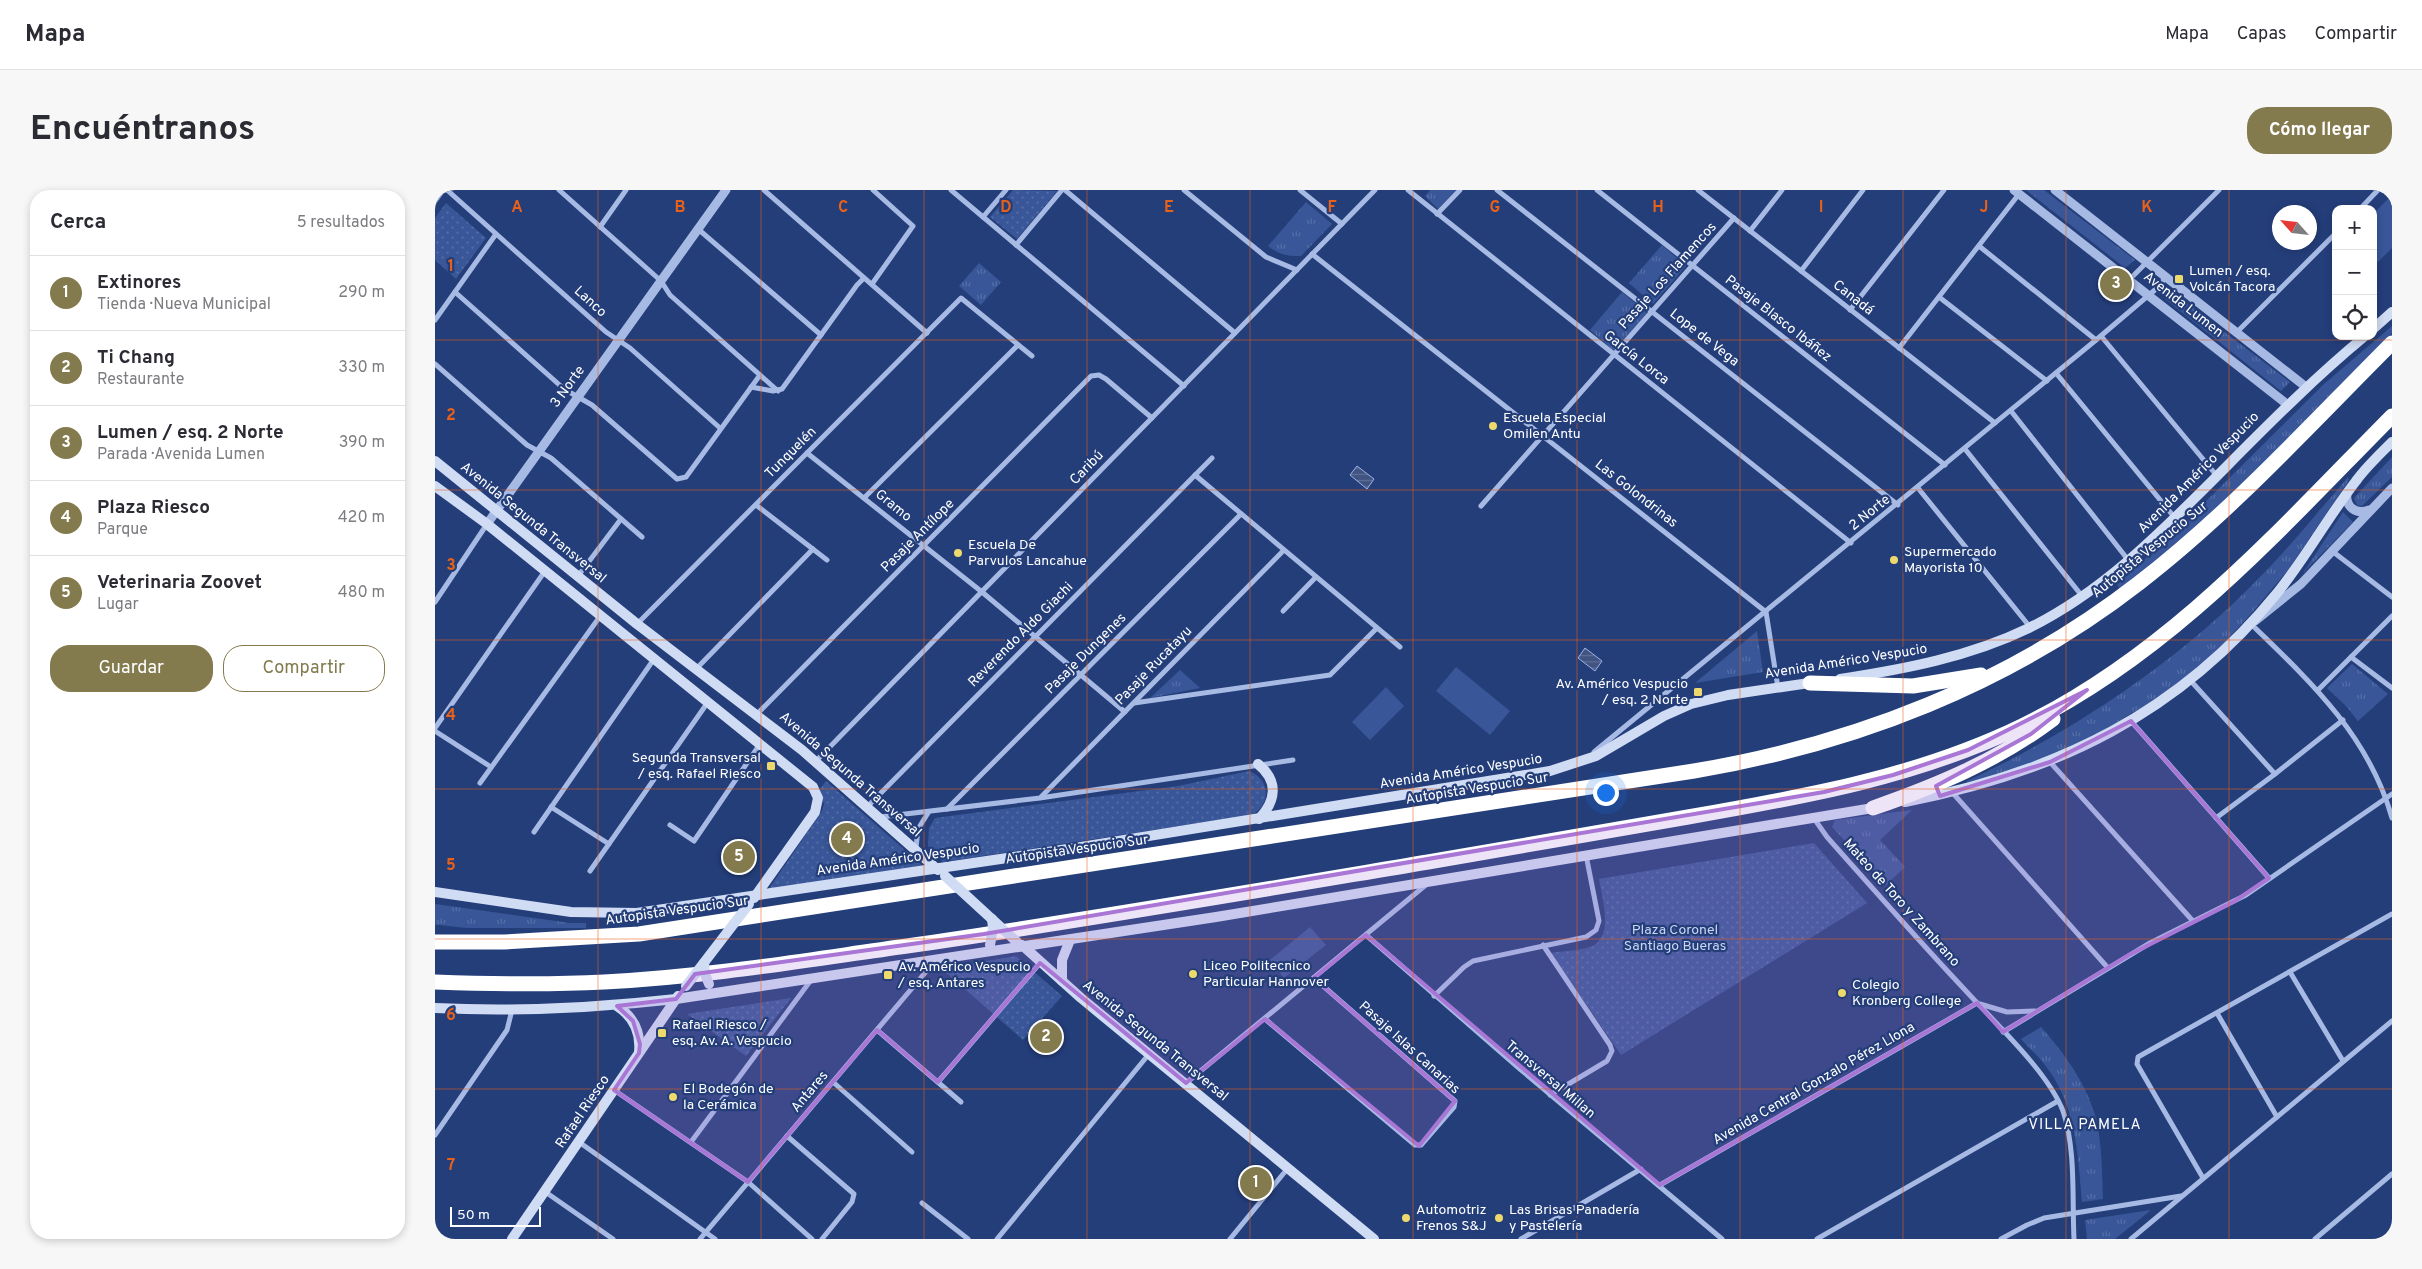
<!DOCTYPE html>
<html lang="es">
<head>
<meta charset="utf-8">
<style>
  :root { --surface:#fff; --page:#f7f7f7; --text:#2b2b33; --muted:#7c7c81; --line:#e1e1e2; --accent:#837a4d }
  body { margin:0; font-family:Overpass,sans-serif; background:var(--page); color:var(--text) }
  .controls { position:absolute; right:15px; top:15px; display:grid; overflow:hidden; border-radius:10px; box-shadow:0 2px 8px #0003 }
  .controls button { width:45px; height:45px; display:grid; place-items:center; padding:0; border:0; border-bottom:1px solid var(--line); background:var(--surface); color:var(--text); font:25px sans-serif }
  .compass { position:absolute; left:1837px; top:15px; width:45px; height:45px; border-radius:50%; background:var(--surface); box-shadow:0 2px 8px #0003; rotate:297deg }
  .scale { position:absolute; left:15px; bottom:12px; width:91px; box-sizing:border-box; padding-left:5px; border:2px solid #fff; border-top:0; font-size:14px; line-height:18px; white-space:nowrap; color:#fff; -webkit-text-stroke:4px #243e7a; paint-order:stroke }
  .you { position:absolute; left:1170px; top:602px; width:18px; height:18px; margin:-12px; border:4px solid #fff; border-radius:50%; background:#1a73e8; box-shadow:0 0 0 8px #1a73e833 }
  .badge { display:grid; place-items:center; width:32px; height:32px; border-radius:50%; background:var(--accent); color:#fff; font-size:16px; font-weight:700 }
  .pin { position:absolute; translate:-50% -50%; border:2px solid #fff; box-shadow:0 1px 5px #0006 }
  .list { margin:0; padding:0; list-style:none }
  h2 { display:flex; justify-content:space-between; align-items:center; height:65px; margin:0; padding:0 20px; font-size:21px }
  h2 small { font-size:16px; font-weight:400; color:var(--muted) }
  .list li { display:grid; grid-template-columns:32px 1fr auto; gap:15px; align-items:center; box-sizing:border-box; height:75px; padding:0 20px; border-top:1px solid var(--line) }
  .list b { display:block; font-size:19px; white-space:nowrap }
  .list p { margin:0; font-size:16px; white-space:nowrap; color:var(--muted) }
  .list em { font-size:16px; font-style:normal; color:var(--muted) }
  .actions { display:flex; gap:10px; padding:15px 20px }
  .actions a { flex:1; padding:11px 0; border:1px solid var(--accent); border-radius:20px; text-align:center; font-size:18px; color:var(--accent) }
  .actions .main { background:var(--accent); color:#fff }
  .icon { flex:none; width:28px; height:28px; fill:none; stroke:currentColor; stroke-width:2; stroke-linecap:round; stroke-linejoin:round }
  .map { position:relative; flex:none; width:1957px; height:1049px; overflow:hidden; border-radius:20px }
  header { display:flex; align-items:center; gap:30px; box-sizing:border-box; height:70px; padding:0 25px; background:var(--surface); border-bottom:1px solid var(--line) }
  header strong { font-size:24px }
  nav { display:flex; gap:28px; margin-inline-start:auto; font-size:18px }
  .intro { display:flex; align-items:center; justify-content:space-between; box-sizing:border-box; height:120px; padding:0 30px }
  h1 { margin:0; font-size:35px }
  .button { padding:12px 22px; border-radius:20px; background:var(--accent); color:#fff; font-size:18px; font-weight:700 }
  main { display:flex; gap:30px; padding:0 30px }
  aside { flex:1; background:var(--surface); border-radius:20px; box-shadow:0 2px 8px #0003 }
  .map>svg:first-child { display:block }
</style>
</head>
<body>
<header>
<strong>Mapa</strong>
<nav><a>Mapa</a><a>Capas</a><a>Compartir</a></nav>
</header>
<div class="intro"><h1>Encuéntranos</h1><a class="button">Cómo llegar</a></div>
<main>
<aside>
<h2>Cerca<small>5 resultados</small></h2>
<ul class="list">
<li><span class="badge">1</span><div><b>Extinores</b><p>Tienda · Nueva Municipal</p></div><em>290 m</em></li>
<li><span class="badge">2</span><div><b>Ti Chang</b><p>Restaurante</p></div><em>330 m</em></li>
<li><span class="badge">3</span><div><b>Lumen / esq. 2 Norte</b><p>Parada · Avenida Lumen</p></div><em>390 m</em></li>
<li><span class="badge">4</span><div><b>Plaza Riesco</b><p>Parque</p></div><em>420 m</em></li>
<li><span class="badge">5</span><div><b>Veterinaria Zoovet</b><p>Lugar</p></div><em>480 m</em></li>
</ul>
<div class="actions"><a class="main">Guardar</a><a>Compartir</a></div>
</aside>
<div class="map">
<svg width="1957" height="1049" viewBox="0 0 1957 1049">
  <defs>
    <pattern id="grass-tufts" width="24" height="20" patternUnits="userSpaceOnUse" patternTransform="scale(1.25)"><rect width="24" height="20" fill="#385698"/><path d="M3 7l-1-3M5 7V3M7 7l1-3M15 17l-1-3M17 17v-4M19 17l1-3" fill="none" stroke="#566fa7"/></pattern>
    <pattern id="park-dots" width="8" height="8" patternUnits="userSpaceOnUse" patternTransform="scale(1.25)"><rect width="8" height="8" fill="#385698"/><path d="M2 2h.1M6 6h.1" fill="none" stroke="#566fa7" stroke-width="1.8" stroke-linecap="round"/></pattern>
    <pattern id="water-rules" width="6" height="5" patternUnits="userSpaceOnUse" patternTransform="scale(1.25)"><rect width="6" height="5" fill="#415481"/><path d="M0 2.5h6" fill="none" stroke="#5e6e94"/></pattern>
  </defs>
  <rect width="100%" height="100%" fill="#243e7a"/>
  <g fill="url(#grass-tufts)">
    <polygon points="995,0 1021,0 1003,19 990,6"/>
    <polygon points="1591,0 1609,0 1700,70 1690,78"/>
    <path d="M871 12 897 34 866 66C852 66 844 65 833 56Z"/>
    <polygon points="1227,55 1251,76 1218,114 1194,93"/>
    <polygon points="544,73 566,92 546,115 524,96"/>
    <polygon points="1736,101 1855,192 1846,201 1730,109"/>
    <polygon points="1187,102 1212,123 1179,161 1155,140"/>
    <path d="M1957 136V143C1870 231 1786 327 1685 399L1682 395 1751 331 1889 194Z"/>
    <polygon points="1957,267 1957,287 1927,316 1922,315 1919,308"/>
    <path d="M1913 287 1914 290 1853 380 1815 425 1778 465 1730 503 1664 543 1594 577 1532 596V591C1635 543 1740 474 1820 392 1853 359 1883 322 1913 287Z"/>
    <polygon points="1908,322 1918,332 1868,383"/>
    <polygon points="1322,441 1328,482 1260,493"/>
    <polygon points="1917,474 1953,504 1923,531 1911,516 1892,498"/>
    <polygon points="745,480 765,498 715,508"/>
    <polygon points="1477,620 1445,650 1470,677 1451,695 1397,637 1400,630"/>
    <polygon points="0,714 135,733 151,733 151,738 32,738 4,735 0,735"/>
    <path d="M1606 837C1630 864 1651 893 1661 928 1667 954 1667 983 1668 1009L1647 1012C1643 965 1641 914 1610 875 1603 866 1594 858 1586 849Z"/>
    <polygon points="1716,1020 1680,1049 1652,1049 1650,1030"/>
  </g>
  <g fill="url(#park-dots)">
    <polygon points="578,0 622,1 582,49 555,27"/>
    <polygon points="11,13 51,48 21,89 0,70 0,28"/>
    <path d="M814 581C835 589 837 613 817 625L508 672 493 656 494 638 500 628 743 596Z"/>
    <polygon points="391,591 488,676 333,700 387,621 389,615 385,599"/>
    <path d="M1379 653 1432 713 1186 865 1116 763C1128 761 1143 761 1155 757 1180 748 1167 708 1164 689Z"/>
    <polygon points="581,766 627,806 588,850 507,779"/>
    <polygon points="356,808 311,866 252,824"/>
  </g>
  <g fill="#385698">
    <polygon points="1957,5 1957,58 1943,72 1938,68 1938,24"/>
    <polygon points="1021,477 1075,521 1055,545 1001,501"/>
    <polygon points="951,497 969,516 935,550 917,532"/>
    <polygon points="875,737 891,755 849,788 835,770"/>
  </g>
  <g fill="url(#water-rules)" stroke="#9cb3e5">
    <polygon points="922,276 939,289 932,299 915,285"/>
    <polygon points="1150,458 1167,471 1160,481 1143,468"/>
  </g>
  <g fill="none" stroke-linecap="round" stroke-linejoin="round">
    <g stroke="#a7bae4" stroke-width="5">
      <polyline points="12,0 171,142 195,158 285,238"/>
      <polyline points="124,0 226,91 235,105 343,201"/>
      <polyline points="329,0 492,143"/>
      <polyline points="516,0 749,196"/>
      <polyline points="630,0 800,143"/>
      <polyline points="749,0 831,67 862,80"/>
      <polyline points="865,0 907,34"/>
      <polyline points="973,0 1416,353"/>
      <polyline points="1062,0 1463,315"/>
      <polyline points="1162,0 1510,275"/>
      <polyline points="1263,0 1560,233"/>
      <polyline points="0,11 8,0"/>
      <polyline points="1925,19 1943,0"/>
      <polyline points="1002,24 1025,0"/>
      <polyline points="548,27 571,0"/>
      <polyline points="165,37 191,0"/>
      <polyline points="263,39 386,145"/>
      <polyline points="1315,41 1347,0"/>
      <polyline points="581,55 627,0"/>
      <polyline points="1544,56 1661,150"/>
      <polyline points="877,64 1331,422 1343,498"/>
      <polyline points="1366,81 1428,0"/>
      <polyline points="1694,90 1784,0"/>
      <polyline points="437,94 478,36 438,0"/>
      <polyline points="20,102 129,199 157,215 242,289 251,287 325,185"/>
      <polyline points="1504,107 1612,191"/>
      <polyline points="1415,120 1509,0"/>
      <polyline points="0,130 61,44"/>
      <polyline points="1802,142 1901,43"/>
      <polyline points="1666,146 1782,286"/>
      <polyline points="1464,158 1584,4"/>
      <polyline points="0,174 92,255 116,268 207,347"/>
      <polyline points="1621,183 1740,328"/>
      <polyline points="316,197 338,201 347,199 422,95 429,88"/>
      <polyline points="1576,221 1694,371"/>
      <polyline points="1530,259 1647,406"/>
      <polyline points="372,263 547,402 690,522"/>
      <polyline points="760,285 965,457"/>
      <polyline points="1483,298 1595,437"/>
      <polyline points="429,308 583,155"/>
      <polyline points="321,315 392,370"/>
      <polyline points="1046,316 1299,28"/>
      <polyline points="1897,361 1957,407"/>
      <polyline points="143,386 186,329"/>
      <polyline points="0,412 52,334"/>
      <polyline points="848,421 881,387"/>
      <polyline points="202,434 526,108 597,166"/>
      <path d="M1816 434C1875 491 1934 546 1957 628"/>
      <polyline points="1916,467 1957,498"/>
      <polyline points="262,478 378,359"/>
      <polyline points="1755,490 1840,584"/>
      <polyline points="1883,500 1957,426"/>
      <polyline points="699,513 895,485 942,438"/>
      <polyline points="322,524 656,186 664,185 671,189 717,228"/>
      <polyline points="1696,531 1834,688"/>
      <polyline points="0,538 110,381"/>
      <polyline points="0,541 56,577"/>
      <polyline points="1159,562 1661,150 1721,99 1731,87"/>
      <polyline points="381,571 940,0"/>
      <polyline points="1615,572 1757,730"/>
      <polyline points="45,593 166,425"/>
      <polyline points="1516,601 1673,778"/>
      <polyline points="606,607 849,360"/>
      <polyline points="116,617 174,654"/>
      <polyline points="432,617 777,268"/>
      <polyline points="512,619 806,324"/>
      <polyline points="445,627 605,608 858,570"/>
      <path d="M1378 627 1392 647C1438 699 1484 751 1531 801 1560 833 1613 882 1628 921 1641 959 1637 1009 1639 1049"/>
      <polyline points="1781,628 1840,584 1908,530"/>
      <polyline points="235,635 259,651 325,554"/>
      <polyline points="99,642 219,469"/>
      <polyline points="481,658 483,639 493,623"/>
      <polyline points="155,681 273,512"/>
      <polyline points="931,745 1085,879 1287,1049"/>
      <polyline points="1108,755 1175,855 1177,861 1172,871 1115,905"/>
      <polyline points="1855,782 1908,871"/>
      <polyline points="999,806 1029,777 1038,771 1151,747 1161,740 1164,731 1151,665"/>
      <polyline points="1545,814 1572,822 1600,821"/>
      <polyline points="1782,823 1842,927"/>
      <polyline points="830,829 980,955 986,955 1019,917 1020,911 879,788"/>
      <polyline points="442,840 526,912"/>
      <polyline points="1568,842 1715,753 1811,705 1957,604"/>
      <polyline points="398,892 477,962"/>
      <polyline points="503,892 605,773"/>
      <polyline points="751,893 992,694"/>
      <polyline points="179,900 313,992 377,1049"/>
      <polyline points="0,945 72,840 77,820"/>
      <polyline points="352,946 419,1004 417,1012 387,1049"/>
      <polyline points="144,952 280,1049"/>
      <polyline points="256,952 376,790"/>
      <polyline points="1768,988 1702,874 1703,867 1957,724"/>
      <polyline points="1225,995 1542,813"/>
      <polyline points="109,1001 178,1049"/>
      <polyline points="487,1013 533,1049"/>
      <polyline points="265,1049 500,771"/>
      <polyline points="562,1049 714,864"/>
      <polyline points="795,1049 853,978"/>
      <polyline points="1086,1049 1206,979"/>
      <polyline points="1382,1049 1623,911"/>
      <polyline points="1566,1049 1592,1035 1609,1028 1746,1006"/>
      <polyline points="1696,1049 1957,831"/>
      <polyline points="1880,1049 1957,984"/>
    </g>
    <g stroke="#a7bae4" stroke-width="9">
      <polyline points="1579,0 1853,215"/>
      <polyline points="1620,0 1871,197"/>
      <path d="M1912 303C1910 317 1921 325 1934 320"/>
      <polyline points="52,334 291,0"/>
      <polyline points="1820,431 1866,394 1957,298"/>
    </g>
    <g stroke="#d0dbf4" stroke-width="10">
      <polyline points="1938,139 1957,122"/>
      <polyline points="0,271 202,434 367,560 503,680"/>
      <polyline points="0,296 52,334 378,597 383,608 380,622 319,708"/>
      <path d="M1405 489C1470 479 1534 467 1594 438 1663 404 1717 351 1771 297 1823 245 1873 193 1930 146"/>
      <path d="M823 574C844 591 841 611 824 629"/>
      <path d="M1470 612C1621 583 1745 523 1843 402 1871 367 1893 327 1921 291 1931 277 1945 264 1957 252"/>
      <polyline points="0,702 136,722 202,723 646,657 1115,581 1161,566 1229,526 1256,514 1293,505 1381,492"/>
      <polyline points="587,755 646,808 939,1049"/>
      <polyline points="627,791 627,770 635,750"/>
      <path d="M182 816C199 827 206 842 204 862"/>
      <path d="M0 818C81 822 160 818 241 809L781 727 1444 617"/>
      <polyline points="77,1049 243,806"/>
    </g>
    <g stroke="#fff" stroke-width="15">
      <polyline points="1375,493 1478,496 1546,485"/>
      <path d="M1438 618C1501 596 1564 570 1618 529"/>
      <path d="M0 752H69L204 744 1259 581C1420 554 1574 494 1704 393 1796 322 1875 235 1957 153"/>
      <path d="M0 792C56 794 113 795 169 792 271 787 371 770 472 756 646 731 820 701 993 672 1080 657 1166 642 1253 627 1368 607 1482 587 1587 536 1735 464 1844 340 1957 226"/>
    </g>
    <g stroke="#d0dbf4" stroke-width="10">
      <polyline points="510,686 582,752"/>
      <polyline points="555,755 558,738 557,729"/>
      <polyline points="269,773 270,784 274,794"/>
      <polyline points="251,796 314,714"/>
    </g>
  </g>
  <path fill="#a976d5" fill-opacity="0.2" stroke="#a976d5" stroke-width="4" stroke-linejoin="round" d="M1652 500 1596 544 1501 596 1505 606 1615 572 1696 531 1834 688 1800 711 1694 765 1568 842 1542 813 1225 995 931 745 879 788 1020 911 984 956 830 829 751 893 605 773 503 892 442 840 313 992 179 900 204 863 205 854 198 831 182 816 241 809 260 784 549 744 1389 602 1458 585 1533 560Z"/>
  <path fill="none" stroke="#e96118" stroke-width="1" stroke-opacity="0.55" d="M163 0V1049M326 0V1049M489 0V1049M652 0V1049M815 0V1049M978 0V1049M1142 0V1049M1305 0V1049M1468 0V1049M1631 0V1049M1794 0V1049M0 150H1957M0 300H1957M0 450H1957M0 599H1957M0 749H1957M0 899H1957"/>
  <g fill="#eeda6c" stroke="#243e7a" stroke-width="2">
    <rect x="1739" y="84" width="10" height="10" rx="2.5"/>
    <circle cx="1058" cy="236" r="5"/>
    <circle cx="523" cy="363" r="5"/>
    <circle cx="1459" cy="370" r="5"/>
    <rect x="1258" y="497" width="10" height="10" rx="2.5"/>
    <rect x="331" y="571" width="10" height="10" rx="2.5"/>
    <circle cx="758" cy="784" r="5"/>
    <rect x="448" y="780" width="10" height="10" rx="2.5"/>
    <circle cx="1407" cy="803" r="5"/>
    <rect x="222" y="838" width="10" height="10" rx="2.5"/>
    <circle cx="238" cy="907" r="5"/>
    <circle cx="971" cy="1028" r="5"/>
    <circle cx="1064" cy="1028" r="5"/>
  </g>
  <g text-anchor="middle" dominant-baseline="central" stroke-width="4.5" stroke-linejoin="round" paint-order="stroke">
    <g font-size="14" fill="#fff" stroke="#243e7a" text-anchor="start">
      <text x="1754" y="81">Lumen / esq.<tspan x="1754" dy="16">Volcán Tacora</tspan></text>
      <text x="1068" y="228">Escuela Especial<tspan x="1068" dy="16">Omilen Antu</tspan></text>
      <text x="533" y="355">Escuela De<tspan x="533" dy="16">Parvulos Lancahue</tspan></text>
      <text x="1469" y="362">Supermercado<tspan x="1469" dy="16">Mayorista 10</tspan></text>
      <text x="1253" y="494" text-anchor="end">Av. Américo Vespucio<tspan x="1253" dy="16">/ esq. 2 Norte</tspan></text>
      <text x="326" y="568" text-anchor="end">Segunda Transversal<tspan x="326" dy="16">/ esq. Rafael Riesco</tspan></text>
      <text x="768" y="776">Liceo Politecnico<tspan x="768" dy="16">Particular Hannover</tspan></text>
      <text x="463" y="777">Av. Américo Vespucio<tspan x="463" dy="16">/ esq. Antares</tspan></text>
      <text x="1417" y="795">Colegio<tspan x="1417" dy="16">Kronberg College</tspan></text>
      <text x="237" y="835">Rafael Riesco /<tspan x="237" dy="16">esq. Av. A. Vespucio</tspan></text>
      <text x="248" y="899">El Bodegón de<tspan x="248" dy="16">la Cerámica</tspan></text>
      <text x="981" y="1020">Automotriz<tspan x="981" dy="16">Frenos S&amp;J</tspan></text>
      <text x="1074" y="1020">Las Brisas Panadería<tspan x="1074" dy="16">y Pastelería</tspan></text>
    </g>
    <g font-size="14" fill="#fff" stroke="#243e7a">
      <text transform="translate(1233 86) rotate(-48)">Pasaje Los Flamencos</text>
      <text transform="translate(1418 108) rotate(38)">Canadá</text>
      <text transform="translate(155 112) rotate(42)">Lanco</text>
      <text transform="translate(1748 115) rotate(38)">Avenida Lumen</text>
      <text transform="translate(1343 129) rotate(38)">Pasaje Blasco Ibáñez</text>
      <text transform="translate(1269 148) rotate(38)">Lope de Vega</text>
      <text transform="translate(1201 168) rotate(38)">García Lorca</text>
      <text transform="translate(133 197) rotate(-54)">3 Norte</text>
      <text transform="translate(356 263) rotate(-45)">Tunquelén</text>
      <text transform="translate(652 278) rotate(-46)">Caribú</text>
      <text transform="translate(1764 283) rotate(-45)">Avenida Américo Vespucio</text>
      <text transform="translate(1201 304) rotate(38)">Las Golondrinas</text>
      <text transform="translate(458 316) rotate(39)">Gramo</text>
      <text transform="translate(1435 323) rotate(-39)">2 Norte</text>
      <text transform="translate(98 333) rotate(39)">Avenida Segunda Transversal</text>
      <text transform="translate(483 346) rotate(-45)">Pasaje Antílope</text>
      <text transform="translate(1715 360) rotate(-39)">Autopista Vespucio Sur</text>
      <text transform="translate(586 445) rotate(-45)">Reverendo Aldo Giachi</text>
      <text transform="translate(651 464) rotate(-45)">Pasaje Dungenes</text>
      <text transform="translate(1411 472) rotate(-9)">Avenida Américo Vespucio</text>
      <text transform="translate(719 476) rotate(-46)">Pasaje Rucatayu</text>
      <text transform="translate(1026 582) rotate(-9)">Avenida Américo Vespucio</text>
      <text transform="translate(415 585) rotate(41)">Avenida Segunda Transversal</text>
      <text transform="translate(1042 599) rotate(-9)">Autopista Vespucio Sur</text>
      <text transform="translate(642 660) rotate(-8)">Autopista Vespucio Sur</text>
      <text transform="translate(463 670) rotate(-8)">Avenida Américo Vespucio</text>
      <text transform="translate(1466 713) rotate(48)">Mateo de Toro y Zambrano</text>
      <text transform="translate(242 721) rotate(-8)">Autopista Vespucio Sur</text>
      <text transform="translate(720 851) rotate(39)">Avenida Segunda Transversal</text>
      <text transform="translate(974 858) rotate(42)">Pasaje Islas Canarias</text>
      <text transform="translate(1115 890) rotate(40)">Transversal Millan</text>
      <text transform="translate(1379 894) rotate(-30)">Avenida Central Gonzalo Pérez Llona</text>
      <text transform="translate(375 902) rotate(-50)">Antares</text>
      <text transform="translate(148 922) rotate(-56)">Rafael Riesco</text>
    </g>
    <g font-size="14" fill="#cad7f3" stroke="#243e7a">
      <text x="1240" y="740">Plaza Coronel<tspan x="1240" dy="16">Santiago Bueras</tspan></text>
    </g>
    <g font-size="15" letter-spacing="1" fill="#fff" stroke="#243e7a">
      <text x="1650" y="935">VILLA PAMELA</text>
    </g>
  </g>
  <g font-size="16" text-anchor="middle" font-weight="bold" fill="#e96118" stroke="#243e7a" stroke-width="4.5" stroke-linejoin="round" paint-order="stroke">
    <text x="82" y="22">A</text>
    <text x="245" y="22">B</text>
    <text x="408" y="22">C</text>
    <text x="571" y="22">D</text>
    <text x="734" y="22">E</text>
    <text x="897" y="22">F</text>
    <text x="1060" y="22">G</text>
    <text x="1223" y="22">H</text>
    <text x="1386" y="22">I</text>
    <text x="1549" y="22">J</text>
    <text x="1712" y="22">K</text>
    <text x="16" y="81">1</text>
    <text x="16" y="230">2</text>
    <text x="16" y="380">3</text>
    <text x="16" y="530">4</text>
    <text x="16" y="680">5</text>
    <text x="16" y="830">6</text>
    <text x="16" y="980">7</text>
  </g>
</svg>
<div class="controls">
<button>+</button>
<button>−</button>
<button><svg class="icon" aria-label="locate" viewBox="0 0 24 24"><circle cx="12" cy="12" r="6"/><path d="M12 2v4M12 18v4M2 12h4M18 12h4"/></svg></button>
</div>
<svg class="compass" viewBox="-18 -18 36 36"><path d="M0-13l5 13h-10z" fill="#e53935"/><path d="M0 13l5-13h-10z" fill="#7c7c81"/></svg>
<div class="scale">50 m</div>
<div class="you"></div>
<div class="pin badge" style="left:821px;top:993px">1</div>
<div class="pin badge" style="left:611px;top:847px">2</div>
<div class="pin badge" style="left:1681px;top:94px">3</div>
<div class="pin badge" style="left:412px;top:649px">4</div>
<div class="pin badge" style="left:304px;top:667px">5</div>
</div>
</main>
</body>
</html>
